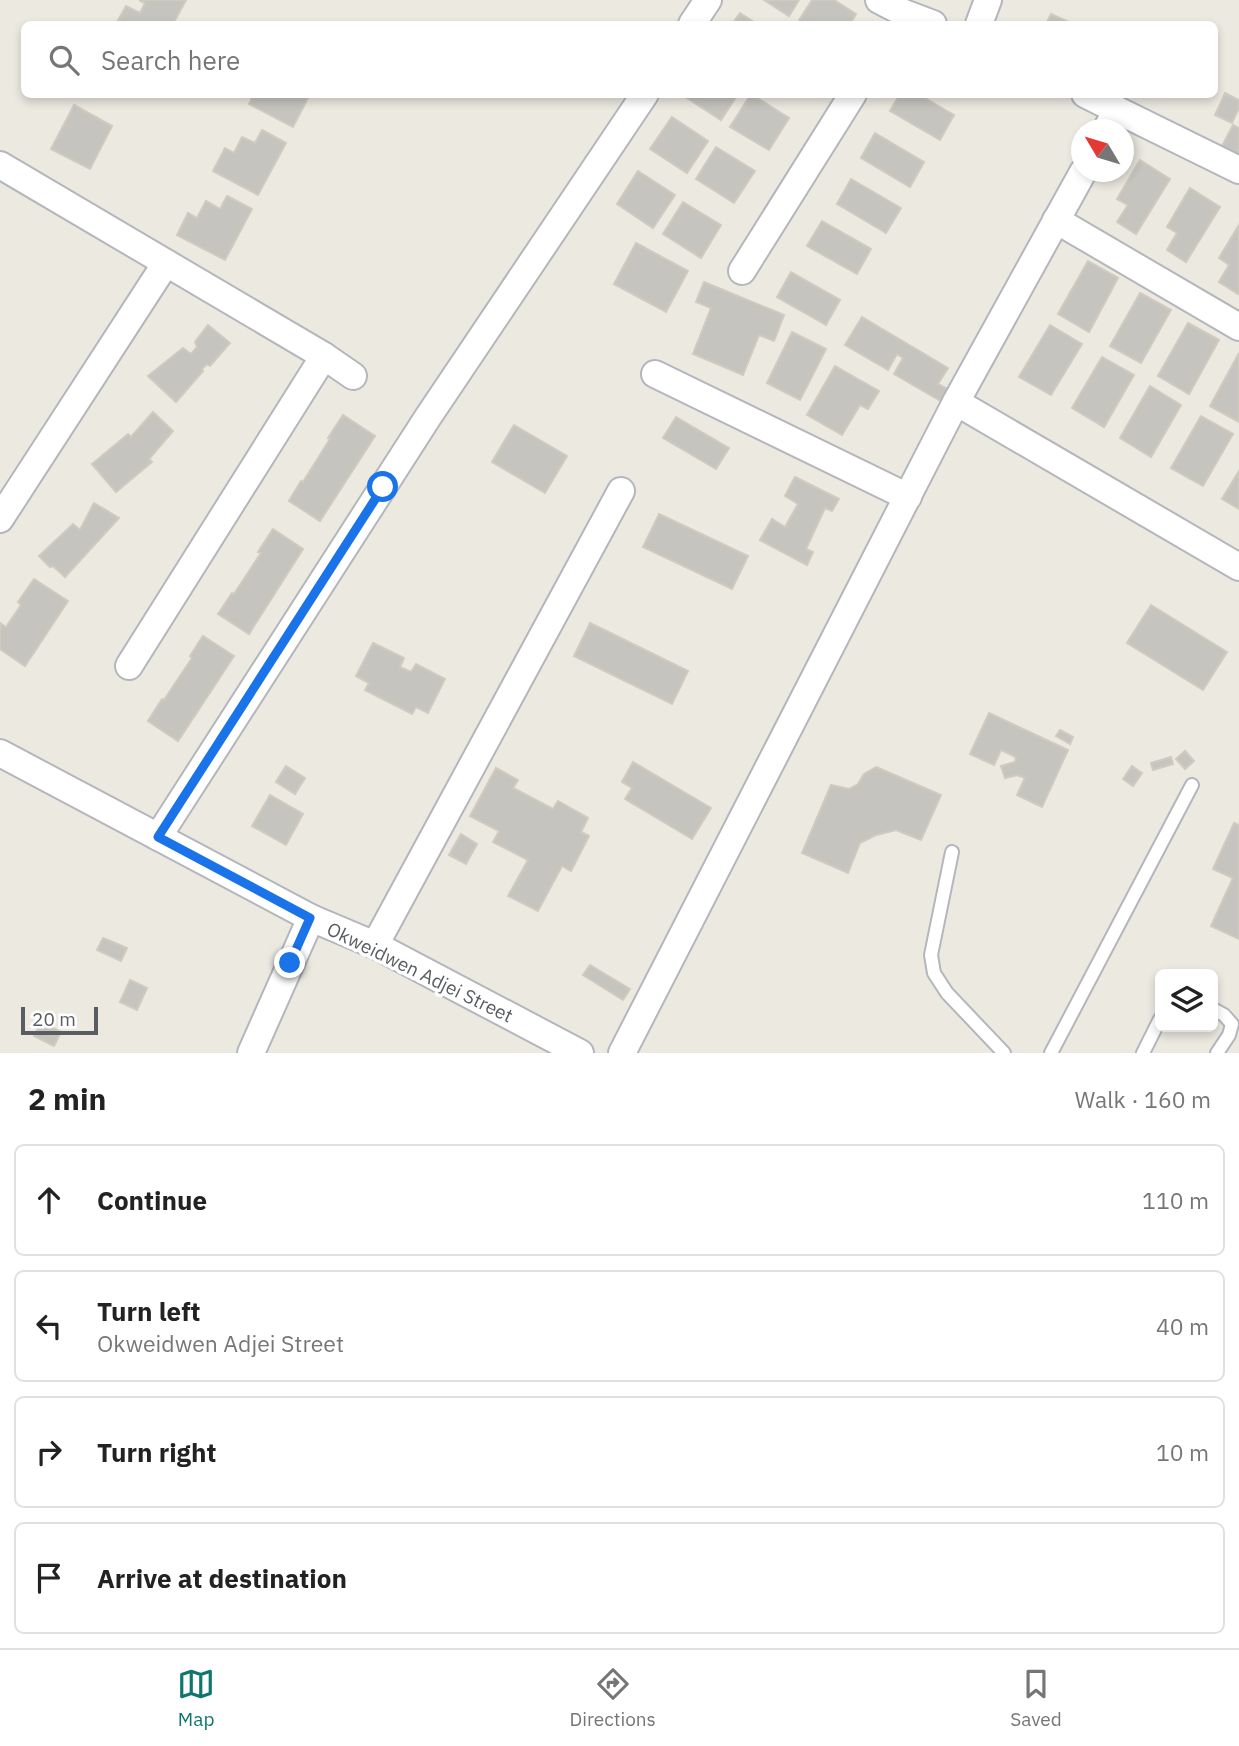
<!DOCTYPE html>
<html lang="en">
<head>
<meta charset="utf-8">
<style>
  :root { --surface:#fff; --page:#f2f2f2; --text:#222; --muted:#767676; --line:#e0e0e0; --accent:#0f766e }
  body { margin:0; font-family:"IBM Plex Sans",sans-serif; background:var(--page); color:var(--text) }
  .controls { position:absolute; right:21px; bottom:21px; display:grid; overflow:hidden; border-radius:10px; box-shadow:0 4px 10px #0003 }
  .controls button { width:63px; height:63px; display:grid; place-items:center; padding:0; border:0; border-bottom:2px solid var(--line); background:var(--surface); color:var(--text); font:35px sans-serif }
  .compass { position:absolute; left:1071px; top:119px; width:63px; height:63px; border-radius:50%; background:var(--surface); box-shadow:0 4px 10px #0003; rotate:308deg }
  .scale { position:absolute; left:21px; bottom:18px; width:77px; box-sizing:border-box; padding-left:7px; border:4px solid #595d61; border-top:0; font-size:19px; line-height:24px; white-space:nowrap; color:#595d61; -webkit-text-stroke:5px #fff; paint-order:stroke }
  .stop { position:absolute; width:21px; height:21px; margin:-16px; border:5px solid #1a73e8; border-radius:50%; background:#fff }
  .stop.end { background:#1a73e8; border-color:#fff; box-shadow:0 2px 7px #0008 }
  .list { margin:0; padding:0; list-style:none }
  h2 { display:flex; justify-content:space-between; align-items:center; height:91px; margin:0; padding:0 28px; font-size:30px }
  h2 small { font-size:23px; font-weight:400; color:var(--muted) }
  .list li { display:grid; grid-template-columns:46px 1fr auto; gap:21px; align-items:center; box-sizing:border-box; height:112px; margin:0 14px 14px; padding:0 14px; border:2px solid var(--line); border-radius:10px }
  .list b { display:block; font-size:26px; white-space:nowrap }
  .list p { margin:0; font-size:23px; white-space:nowrap; color:var(--muted) }
  .list em { font-size:23px; font-style:normal; color:var(--muted) }
  .icon { flex:none; width:38px; height:38px; fill:none; stroke:currentColor; stroke-width:2; stroke-linecap:round; stroke-linejoin:round }
  .map { position:relative; flex:none; width:1239px; height:1053px; overflow:hidden }
  .search { position:absolute; background:var(--surface); box-shadow:0 4px 10px #0003; left:21px; right:21px; top:21px; height:77px; display:flex; align-items:center; gap:18px; box-sizing:border-box; padding:0 24px; border-radius:10px; color:var(--muted); font-size:26px }
  .sheet { height:595px; background:var(--surface) }
  nav { display:flex; justify-content:space-around; align-items:center; box-sizing:border-box; height:98px; border-top:2px solid var(--line); background:var(--surface); font-size:19px; color:var(--muted) }
  nav a { display:grid; justify-items:center; gap:4px }
  nav .on { color:var(--accent) }
  .map>svg:first-child { display:block }
</style>
</head>
<body>
<div class="map">
<svg width="1239" height="1053" viewBox="0 0 1239 1053">
  <rect width="100%" height="100%" fill="#ece9e1"/>
  <g fill="#c6c4be" stroke="#d0cabf" stroke-width="2">
    <polygon points="139,0 186,0 173,24 116,24 126,6 140,13 145,3"/>
    <polygon points="764,0 799,0 789,16"/>
    <polygon points="812,0 834,0 856,14 850,24 802,24 798,22"/>
    <polygon points="740,13 757,24 732,24"/>
    <polygon points="1051,14 1073,24 1046,24"/>
    <polygon points="1225,93 1239,100 1239,108 1232,123 1215,115"/>
    <polygon points="254,94 310,94 293,127 249,104"/>
    <polygon points="686,94 738,94 721,120 684,96"/>
    <polygon points="751,94 789,118 769,150 730,127"/>
    <polygon points="900,94 918,94 954,115 940,140 890,111"/>
    <polygon points="74,105 112,126 90,169 51,149"/>
    <polygon points="672,117 708,141 687,173 650,149"/>
    <polygon points="1233,125 1239,128 1239,155 1222,146"/>
    <polygon points="262,130 286,143 258,195 213,171 225,148 234,153 242,137 255,143"/>
    <polygon points="875,133 924,162 910,187 861,158"/>
    <polygon points="716,147 755,171 734,203 696,179"/>
    <polygon points="1140,160 1170,179 1136,234 1117,222 1128,205 1117,199"/>
    <polygon points="638,171 675,195 653,228 617,204"/>
    <polygon points="851,179 901,208 886,233 837,204"/>
    <polygon points="1190,188 1220,207 1186,262 1167,250 1177,233 1167,227"/>
    <polygon points="227,196 252,209 225,260 177,235 188,213 197,218 206,201 220,209"/>
    <polygon points="683,202 721,225 701,258 663,234"/>
    <polygon points="822,221 871,249 857,274 807,246"/>
    <polygon points="1239,225 1239,292 1238,294 1219,282 1229,265 1219,258"/>
    <polygon points="636,243 688,271 666,312 614,284"/>
    <polygon points="1088,261 1118,278 1089,332 1058,314"/>
    <polygon points="791,272 840,300 826,325 777,297"/>
    <polygon points="704,282 784,315 774,341 759,335 743,375 693,354 711,308 696,302"/>
    <polygon points="1140,293 1171,310 1141,363 1110,346"/>
    <polygon points="862,317 948,368 938,384 951,391 944,403 894,374 903,358 897,354 888,370 845,345"/>
    <polygon points="1188,323 1219,340 1189,394 1158,376"/>
    <polygon points="208,325 230,343 210,366 207,364 202,369 203,371 176,402 148,376 183,348 191,354 197,347 195,342"/>
    <polygon points="1050,325 1082,344 1051,395 1019,377"/>
    <polygon points="792,332 826,349 800,400 767,383"/>
    <polygon points="1239,353 1239,422 1210,406"/>
    <polygon points="1102,357 1134,375 1104,427 1072,408"/>
    <polygon points="835,366 879,391 868,409 860,405 842,435 807,415"/>
    <polygon points="1150,386 1181,405 1151,457 1120,438"/>
    <polygon points="153,412 173,431 149,459 152,462 116,492 92,464 128,434 131,437"/>
    <polygon points="343,415 375,436 320,521 289,501 301,481 303,482 330,439 328,438"/>
    <polygon points="1201,416 1233,434 1203,486 1171,468"/>
    <polygon points="676,417 729,448 716,469 663,438"/>
    <polygon points="514,425 567,456 545,493 492,462"/>
    <polygon points="1239,471 1239,509 1222,499"/>
    <polygon points="795,477 839,499 832,511 825,508 806,549 813,552 807,565 760,540 772,519 785,527 798,504 785,496"/>
    <polygon points="94,503 119,518 65,577 53,566 50,567 39,556 73,524 80,530"/>
    <polygon points="659,514 748,556 732,589 643,547"/>
    <polygon points="273,529 303,549 249,634 218,614 232,593 234,594 261,553 258,552"/>
    <polygon points="34,579 68,601 25,666 0,649 0,623 6,627 21,605 18,602"/>
    <polygon points="1151,605 1227,652 1203,690 1127,643"/>
    <polygon points="590,623 688,671 672,704 574,656"/>
    <polygon points="203,636 234,656 178,741 148,721 162,699 164,700 192,658 190,656"/>
    <polygon points="373,643 404,658 400,667 411,672 416,664 445,679 428,713 416,707 412,714 365,690 369,683 356,676"/>
    <polygon points="989,713 1068,750 1042,807 1017,795 1025,778 1017,775 1005,778 1001,766 1015,762 1016,757 1001,750 994,765 970,754"/>
    <polygon points="1060,730 1073,737 1070,744 1056,736"/>
    <polygon points="1185,751 1194,761 1185,769 1176,759"/>
    <polygon points="1171,757 1173,764 1153,770 1151,763"/>
    <polygon points="633,762 711,808 692,839 625,799 632,788 622,782"/>
    <polygon points="286,766 305,778 295,794 276,782"/>
    <polygon points="1132,766 1142,773 1133,786 1123,779"/>
    <polygon points="876,767 941,795 921,840 896,830 876,835 860,843 848,873 802,853 831,785 849,789 858,784 864,774"/>
    <polygon points="496,768 518,780 513,788 553,809 558,801 588,818 581,832 589,836 571,871 562,866 538,911 508,896 528,860 493,842 499,831 470,816"/>
    <polygon points="270,795 303,814 286,845 252,826"/>
    <polygon points="1234,823 1239,825 1239,939 1211,926 1233,878 1213,869"/>
    <polygon points="461,834 477,844 466,864 449,855"/>
    <polygon points="103,938 127,948 121,961 97,950"/>
    <polygon points="590,965 630,989 623,1000 583,975"/>
    <polygon points="130,980 147,988 137,1010 120,1002"/>
    <polygon points="41,1022 61,1032 54,1046 34,1036"/>
  </g>
  <g fill="none" stroke-linecap="round" stroke-linejoin="round">
    <g stroke="#b3b7bb" stroke-width="16">
      <g id="lane">
        <polyline points="952,852 931,955 934,973 947,993 1004,1053"/>
        <polyline points="1213,1009 1224,1015 1232,1024 1229,1035 1217,1053"/>
        <polyline points="1051,1053 1192,785"/>
        <polyline points="1143,1053 1160,1019"/>
      </g>
    </g>
    <g stroke="#b3b7bb" stroke-width="30">
      <g id="street">
        <polyline points="879,0 904,13 933,24"/>
        <polyline points="692,24 708,0"/>
        <polyline points="979,24 988,0"/>
        <polyline points="1085,94 1117,110"/>
        <polyline points="1106,130 1117,110 1239,170"/>
        <polyline points="0,165 324,356 353,376"/>
        <polyline points="1056,220 1239,327"/>
        <polyline points="742,271 853,94"/>
        <polyline points="655,374 908,497"/>
        <polyline points="956,402 1239,567"/>
        <polyline points="0,519 166,263"/>
        <polyline points="129,666 324,356"/>
        <polyline points="0,753 311,918 375,945 580,1053"/>
        <polyline points="158,837 428,417 645,94"/>
        <polyline points="375,945 621,491"/>
        <polyline points="251,1053 311,918"/>
        <polyline points="622,1053 956,402 1083,172"/>
      </g>
    </g>
    <use href="#lane" stroke="#fff" stroke-width="12"/>
    <use href="#street" stroke="#fff" stroke-width="26"/>
  </g>
  <g fill="none" stroke-linecap="round" stroke-linejoin="round">
    <polyline stroke="#1a73e8" stroke-width="9" points="290,963 310,918 158,837 383,487"/>
  </g>
  <g text-anchor="middle" dominant-baseline="central" stroke-width="7" stroke-linejoin="round" paint-order="stroke">
    <g font-size="19" fill="#595d61" stroke="#fff">
      <text transform="translate(420 972) rotate(26)">Okweidwen Adjei Street</text>
    </g>
  </g>
</svg>
<div class="controls">
<button><svg class="icon" aria-label="layers" viewBox="0 0 24 24"><path d="M12 4l9 5-9 5-9-5zM3 14l9 5 9-5"/></svg></button>
</div>
<svg class="compass" viewBox="-18 -18 36 36"><path d="M0-13l5 13h-10z" fill="#e53935"/><path d="M0 13l5-13h-10z" fill="#767676"/></svg>
<div class="scale">20 m</div>
<div class="stop" style="left:383px;top:487px"></div>
<div class="stop end" style="left:290px;top:963px"></div>
<div class="search"><svg class="icon" aria-label="search" viewBox="0 0 24 24"><circle cx="10" cy="10" r="6"/><path d="M15 15l6 6"/></svg>Search here</div>
</div>
<section class="sheet">
<h2>2 min<small>Walk · 160 m</small></h2>
<ul class="list">
<li><svg class="icon" aria-label="ahead" viewBox="0 0 24 24"><path d="M12 20V5M6 11l6-6 6 6"/></svg><div><b>Continue</b></div><em>110 m</em></li>
<li><svg class="icon" aria-label="left" viewBox="0 0 24 24"><path d="M17 20v-9H6M10 6l-5 5 5 5"/></svg><div><b>Turn left</b><p>Okweidwen Adjei Street</p></div><em>40 m</em></li>
<li><svg class="icon" aria-label="right" viewBox="0 0 24 24"><path d="M7 20v-9h11M14 6l5 5-5 5"/></svg><div><b>Turn right</b></div><em>10 m</em></li>
<li><svg class="icon" aria-label="arrive" viewBox="0 0 24 24"><path d="M6 21V4h12l-3 4 3 4H6"/></svg><div><b>Arrive at destination</b></div></li>
</ul>
</section>
<nav>
<a class="on"><svg class="icon" aria-label="map" viewBox="0 0 24 24"><path d="M3 6l6-2 6 2 6-2v14l-6 2-6-2-6 2zM9 4v14M15 6v14"/></svg>Map</a>
<a><svg class="icon" aria-label="directions" viewBox="0 0 24 24"><path d="M12 3l9 9-9 9-9-9zM9 14v-3h6M13 9l2 2-2 2"/></svg>Directions</a>
<a><svg class="icon" aria-label="saved" viewBox="0 0 24 24"><path d="M7 4h10v16l-5-4-5 4z"/></svg>Saved</a>
</nav>
</body>
</html>
